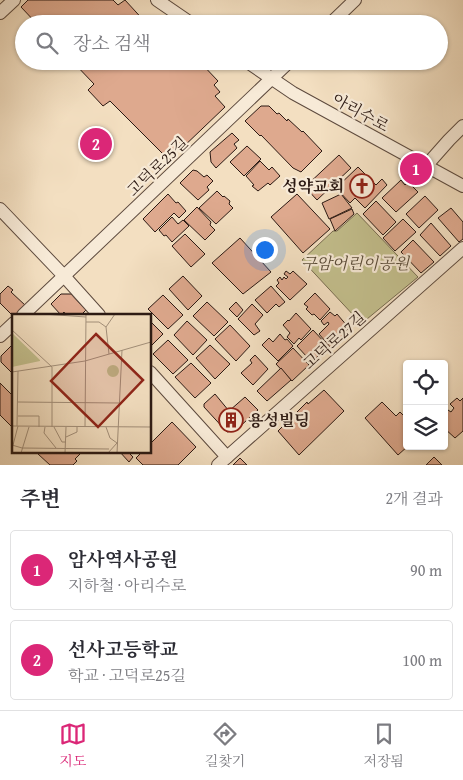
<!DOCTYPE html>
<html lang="ko">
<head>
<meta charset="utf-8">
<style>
  :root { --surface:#fff; --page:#f7f7f7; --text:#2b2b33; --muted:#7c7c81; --line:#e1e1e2; --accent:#db2777 }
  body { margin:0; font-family:"Gentium Book Plus","Noto Serif KR",serif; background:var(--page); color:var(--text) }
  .controls { position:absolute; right:15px; bottom:15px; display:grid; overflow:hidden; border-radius:5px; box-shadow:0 1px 4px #0004 }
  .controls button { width:45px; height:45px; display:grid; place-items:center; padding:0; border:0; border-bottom:1px solid var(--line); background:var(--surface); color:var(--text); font:25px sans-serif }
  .you { position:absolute; left:264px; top:249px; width:18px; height:18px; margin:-12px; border:4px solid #fff; border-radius:50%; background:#1a73e8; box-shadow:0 0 0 8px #1a73e833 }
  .badge { display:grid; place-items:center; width:32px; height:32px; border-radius:50%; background:var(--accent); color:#fff; font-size:16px; font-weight:700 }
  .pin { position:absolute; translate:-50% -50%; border:2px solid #fff; box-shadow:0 1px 5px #0006 }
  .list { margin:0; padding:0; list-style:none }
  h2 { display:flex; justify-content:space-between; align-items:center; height:65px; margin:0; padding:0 20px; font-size:21px }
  h2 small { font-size:16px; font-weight:400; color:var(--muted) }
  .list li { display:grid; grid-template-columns:32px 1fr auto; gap:15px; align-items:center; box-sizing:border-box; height:80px; margin:0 10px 10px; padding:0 10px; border:1px solid var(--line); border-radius:5px }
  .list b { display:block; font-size:19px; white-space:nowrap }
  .list p { margin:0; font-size:16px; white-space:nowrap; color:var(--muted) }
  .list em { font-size:16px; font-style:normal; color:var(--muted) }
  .icon { flex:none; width:28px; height:28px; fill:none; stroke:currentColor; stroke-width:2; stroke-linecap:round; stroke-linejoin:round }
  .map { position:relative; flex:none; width:463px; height:465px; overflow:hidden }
  .search { position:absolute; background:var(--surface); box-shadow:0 1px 4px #0004; left:15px; right:15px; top:15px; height:55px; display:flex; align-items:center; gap:12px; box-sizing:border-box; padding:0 18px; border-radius:28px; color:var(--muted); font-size:19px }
  .sheet { height:245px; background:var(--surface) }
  nav { display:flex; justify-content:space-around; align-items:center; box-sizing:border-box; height:70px; border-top:1px solid var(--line); background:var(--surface); font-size:14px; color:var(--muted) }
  nav a { display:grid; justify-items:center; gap:2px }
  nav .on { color:var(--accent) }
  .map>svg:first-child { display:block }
</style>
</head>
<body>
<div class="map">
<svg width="463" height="465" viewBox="0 0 463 465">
  <rect width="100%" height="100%" fill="#f3dfc1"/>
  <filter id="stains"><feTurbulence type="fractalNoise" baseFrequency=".004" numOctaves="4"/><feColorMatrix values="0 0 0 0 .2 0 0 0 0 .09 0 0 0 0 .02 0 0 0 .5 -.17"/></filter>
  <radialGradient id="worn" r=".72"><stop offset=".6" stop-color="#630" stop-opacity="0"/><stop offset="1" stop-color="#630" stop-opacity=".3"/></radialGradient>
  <polygon fill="#c3bf8d" stroke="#776c50" points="357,213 418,277 367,319 356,318 302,260 333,231 337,231"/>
  <g fill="#dea98e" stroke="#2b1913">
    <polygon points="28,0 113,0 118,5 125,0 147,24 37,24 21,7"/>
    <polygon points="72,61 199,61 218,81 214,85 220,92 215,96 225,107 180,150 177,147 166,157 110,101 103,106 88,90 94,84"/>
    <polygon points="261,106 269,106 277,114 279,113 287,121 288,119 302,132 303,131 322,151 301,172 293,168 261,135 260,136 245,121"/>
    <polygon points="232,133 239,140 234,144 237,148 216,168 211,162 210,152"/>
    <polygon points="247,146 261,159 244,176 230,162"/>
    <polygon points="339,155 351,168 317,200 305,187"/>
    <polygon points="260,161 269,170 272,167 280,176 270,185 268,183 258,191 252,186 254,185 246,176"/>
    <polygon points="358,167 376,185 382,179 387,185 365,208 355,198 350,203 336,188"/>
    <polygon points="193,170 197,171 204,177 207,175 213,181 207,187 209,190 198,200 180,183"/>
    <polygon points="401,180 405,185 407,183 410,186 411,185 418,192 396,212 382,198"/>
    <polygon points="217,191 223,197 224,196 230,201 229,204 233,208 216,224 199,208"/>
    <polygon points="168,194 176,203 178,202 186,211 179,218 174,213 155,232 143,219"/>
    <polygon points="297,194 330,229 303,253 271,217"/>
    <polygon points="341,194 352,208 329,219 322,203"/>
    <polygon points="425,196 438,210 419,228 406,214"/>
    <polygon points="376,201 396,222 383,235 363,214"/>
    <polygon points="197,207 211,222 210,225 215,230 205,240 184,220"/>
    <polygon points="451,208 463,222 463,239 459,242 438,218"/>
    <polygon points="352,209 354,214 335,231 330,219"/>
    <polygon points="172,217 178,224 183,220 189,226 172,242 166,235 164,236 159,230"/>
    <polygon points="403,219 416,232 395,251 383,238"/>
    <polygon points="431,223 451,246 440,256 420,235"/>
    <polygon points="185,234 205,254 191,267 172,246"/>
    <polygon points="240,238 271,272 243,294 212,263"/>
    <polygon points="413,240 434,262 421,273 401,252"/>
    <polygon points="286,271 290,274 293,271 307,284 290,300 276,286 279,283 277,280 280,277 282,280 284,277 286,279 288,277 284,274"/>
    <polygon points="183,276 202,296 188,310 169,289"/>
    <polygon points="8,286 13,290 11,292 26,306 16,315 12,315 0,303 0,294"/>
    <polygon points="271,286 285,302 279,307 276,304 267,313 255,300"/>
    <polygon points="315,293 330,309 320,320 314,314 312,315 306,309 308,307 304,304"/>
    <polygon points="61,294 71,294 86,310 81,315 66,315 64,312 61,315 51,304"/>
    <polygon points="163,295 183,315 168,329 148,309"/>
    <polygon points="207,302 228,322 214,336 193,316"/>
    <polygon points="236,302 243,310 237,317 229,309"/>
    <polygon points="252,304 263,315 255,324 260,331 254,335 238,319"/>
    <polygon points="330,312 335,316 337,314 349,328 345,332 347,334 331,348 319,334 329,324 328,322 324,325 321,321"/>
    <polygon points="296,313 311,329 301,340 299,338 294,344 287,337 290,333 283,325 288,320 289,321"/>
    <polygon points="150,321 163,334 150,347"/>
    <polygon points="187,321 207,340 193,355 174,335"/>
    <polygon points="230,325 250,346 236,361 215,339"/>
    <polygon points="313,330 328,346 316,358 312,354 307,357 297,346"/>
    <polygon points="280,334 285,340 287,339 293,346 278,361 262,345 269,338 273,342"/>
    <polygon points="168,340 188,360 173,374 153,354"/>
    <polygon points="12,345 14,346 14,375 1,362 1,356"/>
    <polygon points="210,345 230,364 215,379 196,358"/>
    <polygon points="293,348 309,365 292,381 276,364"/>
    <polygon points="255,355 268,369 253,385 241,373 252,363 250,360"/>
    <polygon points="191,363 211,383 195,398 175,377"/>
    <polygon points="281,368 291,380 267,401 257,391"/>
    <polygon points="0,383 14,397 14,429 0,415"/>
    <polygon points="324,390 344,411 299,455 278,431 307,402 308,404"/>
    <polygon points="215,394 229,411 245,397 258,410 236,430 227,432 204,407 204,404"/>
    <polygon points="457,398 460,401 463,398 463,431 455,438 444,428 444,414 448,410 451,412 454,408 450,404"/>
    <polygon points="382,402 396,416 400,412 407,419 403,423 407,427 407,446 408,446 398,455 365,418"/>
    <polygon points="172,422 196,447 178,465 143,465 136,458 143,451 150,451 150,444"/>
    <polygon points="41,451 83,451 75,459 77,461 73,465 50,465 38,454"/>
    <polygon points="119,451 127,451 133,457 129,462"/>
    <polygon points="434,457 442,465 426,465"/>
    <polygon points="240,458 247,465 233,465"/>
  </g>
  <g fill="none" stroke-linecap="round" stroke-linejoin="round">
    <g stroke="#5d4a3e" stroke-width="14">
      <g id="minor">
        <polyline points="157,0 192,24"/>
        <polyline points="0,13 14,0"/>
        <polyline points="330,24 355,0"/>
        <polyline points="246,61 293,93 463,186"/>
        <polyline points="426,166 449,140 463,126"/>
        <polyline points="0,209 64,276 99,315"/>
        <polyline points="23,315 290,61"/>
        <polyline points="0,336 14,323"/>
        <polyline points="150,372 227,457"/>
        <polyline points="218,465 463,248"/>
      </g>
    </g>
    <use href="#minor" stroke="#f7ead7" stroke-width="12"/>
  </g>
  <defs>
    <g id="church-ring" transform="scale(1.25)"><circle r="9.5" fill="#f7ead7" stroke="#8f2418" stroke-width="1.5"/><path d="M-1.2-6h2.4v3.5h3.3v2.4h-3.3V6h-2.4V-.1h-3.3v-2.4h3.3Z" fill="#8f2418"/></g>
    <g id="building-ring" transform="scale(1.25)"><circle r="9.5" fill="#f7ead7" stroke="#8f2418" stroke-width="1.5"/><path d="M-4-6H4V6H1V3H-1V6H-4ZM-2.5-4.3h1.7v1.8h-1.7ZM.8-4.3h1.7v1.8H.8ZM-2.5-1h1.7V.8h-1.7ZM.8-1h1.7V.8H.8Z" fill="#8f2418"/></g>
  </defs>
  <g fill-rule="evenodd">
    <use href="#church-ring" x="362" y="186"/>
    <use href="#building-ring" x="231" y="420"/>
  </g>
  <g text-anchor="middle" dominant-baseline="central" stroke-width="4.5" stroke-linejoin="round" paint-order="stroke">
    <g font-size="16" fill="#2b1913" stroke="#f7ead7">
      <text transform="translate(361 112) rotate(29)">아리수로</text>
      <text transform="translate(157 166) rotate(-44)">고덕로25길</text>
      <text transform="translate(334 340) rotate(-42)">고덕로27길</text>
    </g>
    <g font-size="16" font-weight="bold" fill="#2b1913" stroke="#f7ead7" text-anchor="end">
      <text x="344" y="186">성약교회</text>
      <text x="248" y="420" text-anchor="start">용성빌딩</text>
    </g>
    <g font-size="16" font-style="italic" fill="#594b38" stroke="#f7ead7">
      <text x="355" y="263">구암어린이공원</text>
    </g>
  </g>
  <g transform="translate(12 314)">
    <rect width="139" height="139" fill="#f3dfc1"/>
    <path d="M0 19 28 46V47L0 53ZM95 57a6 6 0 1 1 12 0a6 6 0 1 1-12 0Z" fill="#c3bf8d"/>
    <path fill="none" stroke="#a3907b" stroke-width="1" d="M31 0 74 3M74 8H87L94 13M0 16 40 53V113M97 40 94 13 103 0M0 58 73 47 139 28M6 88 107 89M6 102H27V113M0 112 139 113M5 112 6 57M33 113 32 119 44 134M42 113 50 128H54M73 113 74 0M94 113 98 124 105 129 96 139M54 123 65 118V113M0 131 10 134 97 135M0 135 6 112M9 139 17 113M53 139 54 113M105 139 110 36"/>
    <path fill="#8f2418" fill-opacity="0.15" stroke="#8f2418" stroke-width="2.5" d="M84 20 131 66 86 113 39 67Z"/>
    <rect width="139" height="139" fill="none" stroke="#2b1913" stroke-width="2.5"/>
  </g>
  <rect width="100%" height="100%" filter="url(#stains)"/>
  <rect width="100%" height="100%" fill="url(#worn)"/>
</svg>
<div class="controls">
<button><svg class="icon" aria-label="locate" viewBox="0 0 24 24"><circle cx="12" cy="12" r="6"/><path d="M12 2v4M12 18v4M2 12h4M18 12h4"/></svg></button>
<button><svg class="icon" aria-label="layers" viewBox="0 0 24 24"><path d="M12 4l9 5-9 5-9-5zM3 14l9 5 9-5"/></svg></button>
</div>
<div class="you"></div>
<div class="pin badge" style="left:416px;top:169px">1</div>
<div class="pin badge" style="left:96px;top:144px">2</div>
<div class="search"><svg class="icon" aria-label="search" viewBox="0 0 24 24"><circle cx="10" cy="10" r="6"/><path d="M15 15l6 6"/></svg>장소 검색</div>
</div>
<section class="sheet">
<h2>주변<small>2개 결과</small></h2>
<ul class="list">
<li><span class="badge">1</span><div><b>암사역사공원</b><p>지하철 · 아리수로</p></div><em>90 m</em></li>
<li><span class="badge">2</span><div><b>선사고등학교</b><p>학교 · 고덕로25길</p></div><em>100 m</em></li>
</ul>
</section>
<nav>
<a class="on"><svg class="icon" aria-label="map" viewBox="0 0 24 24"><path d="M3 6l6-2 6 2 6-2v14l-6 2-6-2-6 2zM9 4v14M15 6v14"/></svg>지도</a>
<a><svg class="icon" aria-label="directions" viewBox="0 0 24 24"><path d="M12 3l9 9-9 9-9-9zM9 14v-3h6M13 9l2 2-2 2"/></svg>길찾기</a>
<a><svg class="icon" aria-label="saved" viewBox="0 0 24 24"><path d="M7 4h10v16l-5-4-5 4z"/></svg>저장됨</a>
</nav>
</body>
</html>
